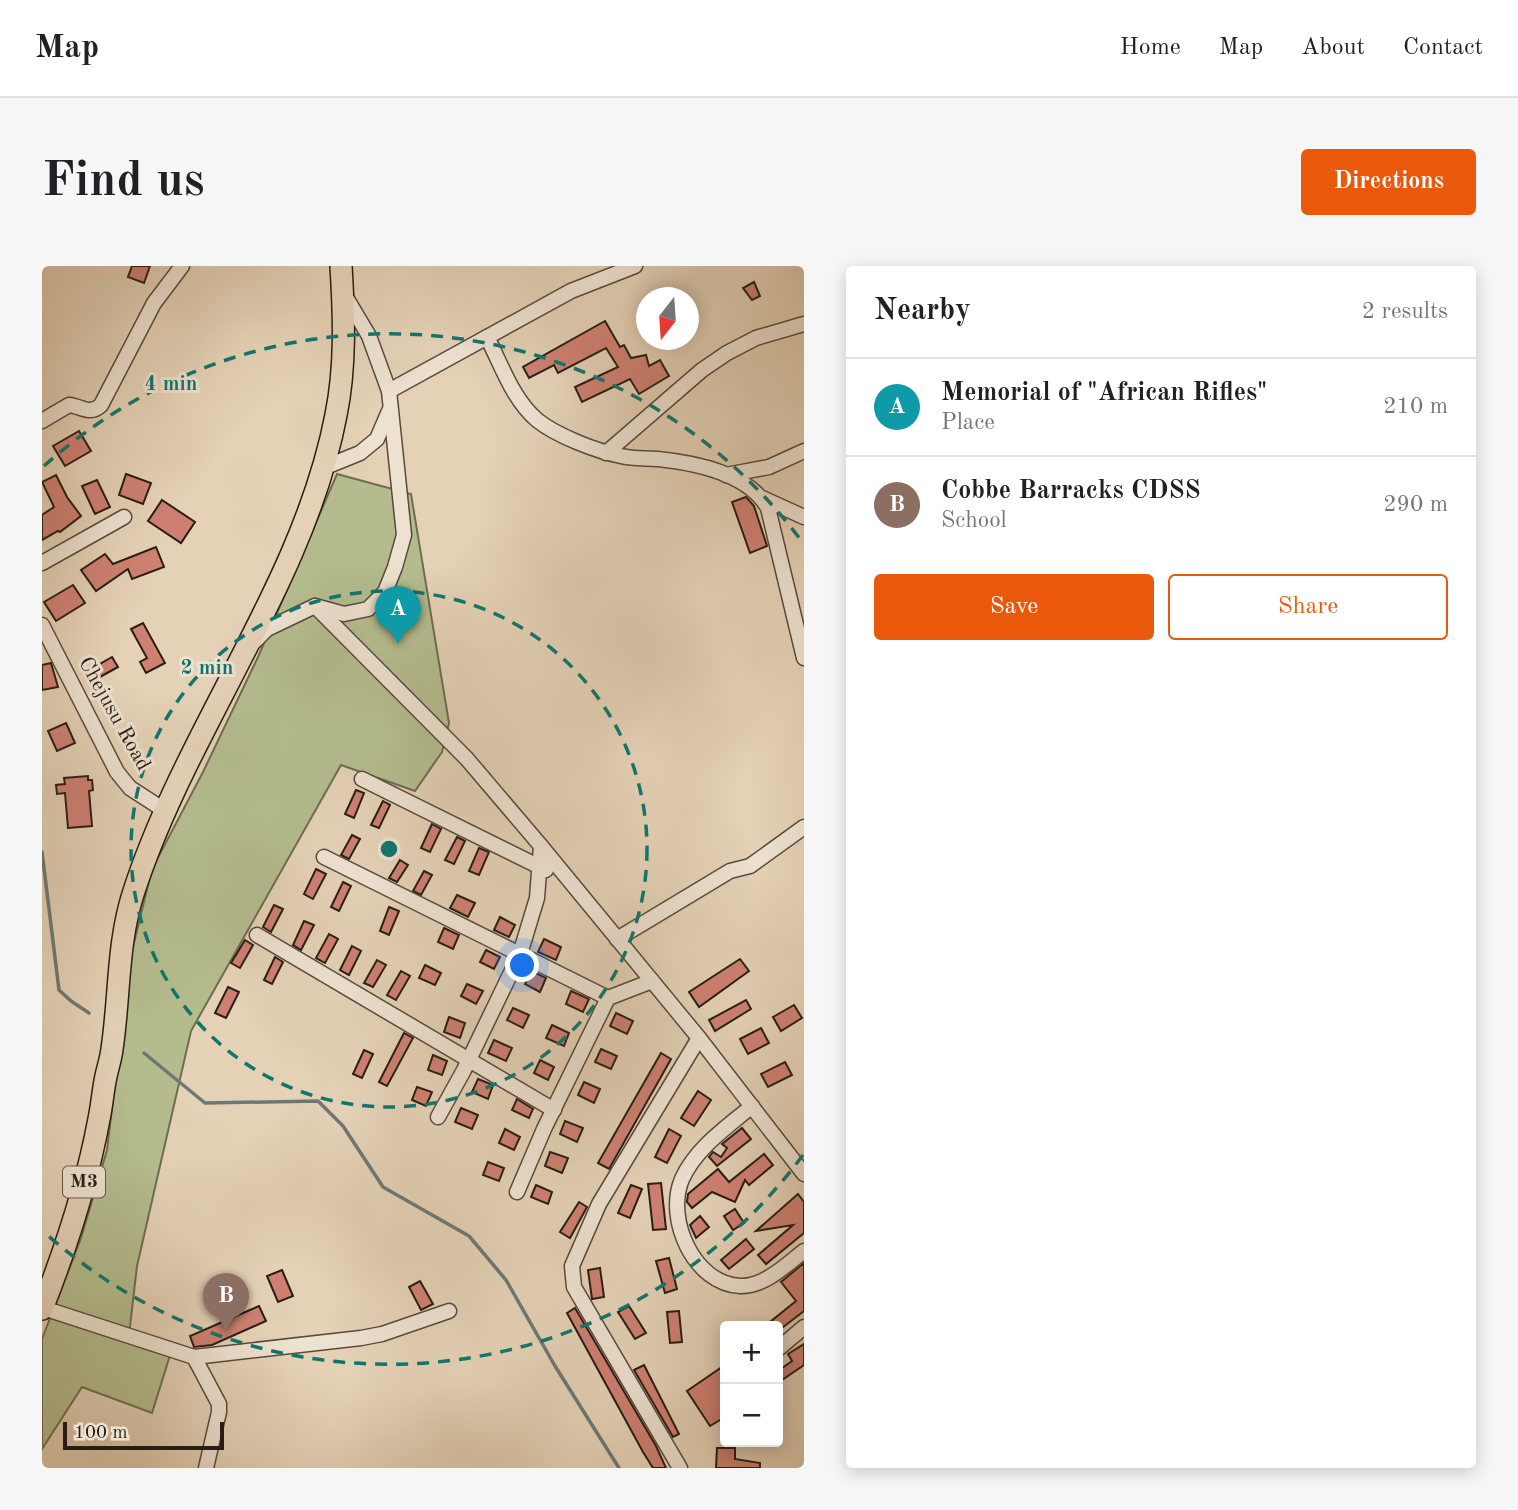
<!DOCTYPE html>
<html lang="en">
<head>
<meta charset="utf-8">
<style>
  :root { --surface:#fff; --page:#f6f6f6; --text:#202124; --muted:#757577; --line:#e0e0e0; --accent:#ea580c }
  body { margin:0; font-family:"Old Standard TT",serif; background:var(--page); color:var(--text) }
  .controls { position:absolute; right:21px; bottom:21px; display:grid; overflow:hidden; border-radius:7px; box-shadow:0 4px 18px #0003 }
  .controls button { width:63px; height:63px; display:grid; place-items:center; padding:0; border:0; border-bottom:2px solid var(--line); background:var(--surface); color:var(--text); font:35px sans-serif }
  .compass { position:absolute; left:594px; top:21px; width:63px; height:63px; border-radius:50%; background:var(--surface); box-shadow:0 4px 18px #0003; rotate:197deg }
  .scale { position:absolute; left:21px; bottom:18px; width:161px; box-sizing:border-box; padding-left:7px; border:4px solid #2a1d15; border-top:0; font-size:19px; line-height:24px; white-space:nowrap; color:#2a1d15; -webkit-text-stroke:5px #ede1d0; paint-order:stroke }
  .you { position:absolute; left:481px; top:700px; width:24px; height:24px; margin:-18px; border:5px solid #fff; border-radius:50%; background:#1a73e8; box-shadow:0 0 0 10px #1a73e833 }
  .badge { display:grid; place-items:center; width:46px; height:46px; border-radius:50%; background:var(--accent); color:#fff; font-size:23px; font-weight:700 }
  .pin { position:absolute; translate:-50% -58px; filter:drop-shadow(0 2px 4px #0008) }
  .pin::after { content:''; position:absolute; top:37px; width:24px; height:21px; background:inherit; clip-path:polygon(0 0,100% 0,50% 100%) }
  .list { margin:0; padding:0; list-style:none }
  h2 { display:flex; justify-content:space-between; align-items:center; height:91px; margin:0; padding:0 28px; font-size:30px }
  h2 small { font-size:23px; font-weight:400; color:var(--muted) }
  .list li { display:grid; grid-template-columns:46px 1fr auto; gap:21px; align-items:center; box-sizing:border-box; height:98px; padding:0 28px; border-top:2px solid var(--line) }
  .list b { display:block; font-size:26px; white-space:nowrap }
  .list p { margin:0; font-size:23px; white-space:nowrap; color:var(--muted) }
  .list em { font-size:23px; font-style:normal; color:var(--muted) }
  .actions { display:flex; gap:14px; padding:21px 28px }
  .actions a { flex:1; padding:16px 0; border:2px solid var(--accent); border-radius:7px; text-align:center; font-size:24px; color:var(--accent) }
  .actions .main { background:var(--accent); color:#fff }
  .map { position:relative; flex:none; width:762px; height:1202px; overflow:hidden; border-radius:7px }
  header { display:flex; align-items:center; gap:42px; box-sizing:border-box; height:98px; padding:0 35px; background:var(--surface); border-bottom:2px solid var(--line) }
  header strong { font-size:33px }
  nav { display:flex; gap:38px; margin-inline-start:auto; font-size:24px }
  .intro { display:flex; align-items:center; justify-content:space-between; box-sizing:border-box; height:168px; padding:0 42px }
  h1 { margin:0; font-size:49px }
  .button { padding:18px 32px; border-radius:7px; background:var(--accent); color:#fff; font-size:24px; font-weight:700 }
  main { display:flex; gap:42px; padding:0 42px }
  aside { flex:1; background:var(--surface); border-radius:7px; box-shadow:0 4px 18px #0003 }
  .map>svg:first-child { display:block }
</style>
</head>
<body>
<header>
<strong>Map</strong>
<nav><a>Home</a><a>Map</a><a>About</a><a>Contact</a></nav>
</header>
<div class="intro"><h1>Find us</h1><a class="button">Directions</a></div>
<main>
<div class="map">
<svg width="762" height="1202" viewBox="0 0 762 1202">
  <rect width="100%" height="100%" fill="#e4d1b6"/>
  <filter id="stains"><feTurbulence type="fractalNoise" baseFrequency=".00286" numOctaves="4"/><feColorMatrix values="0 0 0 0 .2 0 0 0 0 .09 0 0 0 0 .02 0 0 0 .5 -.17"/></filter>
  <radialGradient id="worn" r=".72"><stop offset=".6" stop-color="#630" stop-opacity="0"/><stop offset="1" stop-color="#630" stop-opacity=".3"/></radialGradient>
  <polygon fill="#b4bc8e" stroke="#6f6c52" stroke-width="2" points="295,208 369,228 407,457 400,486 373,525 299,499 149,765 95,1000 87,1069 130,1083 110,1147 40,1121 0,1183 0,1073 39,972 65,884 88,693 110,603 161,506 216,391"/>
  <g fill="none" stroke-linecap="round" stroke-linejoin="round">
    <g stroke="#6c7876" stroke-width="3.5">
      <polyline points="0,586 17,724 29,735 47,747"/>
      <polyline points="102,787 163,837 276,835 301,860 341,921 427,970 464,1014 513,1100 577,1202"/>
    </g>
  </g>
  <g fill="#ce8072" stroke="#2a1d15" stroke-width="2">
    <polygon points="90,0 108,0 102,17 86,11"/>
    <polygon points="712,16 718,30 710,34 701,22"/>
    <polygon points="563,55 578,81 582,79 589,92 604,89 607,100 618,94 627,110 597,128 588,113 540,136 533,121 576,101 564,82 516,107 512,99 487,112 481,101"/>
    <polygon points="37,165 49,185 23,200 11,180"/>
    <polygon points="84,208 109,217 101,238 77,229"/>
    <polygon points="14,209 25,231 39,250 18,266 16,265 0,274 0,249 12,241 0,216"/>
    <polygon points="55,214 68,241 53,248 40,220"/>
    <polygon points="704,231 712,240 725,280 708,287 690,236"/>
    <polygon points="120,234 153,256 139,277 106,255"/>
    <polygon points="114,281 122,301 90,313 86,303 54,325 39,304 63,288 71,298"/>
    <polygon points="31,319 43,337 14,355 2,336"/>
    <polygon points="101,357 123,397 104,407 98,396 105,392 89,363"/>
    <polygon points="70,391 76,401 56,412 51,402"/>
    <polygon points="9,397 16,421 0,424 0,399"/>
    <polygon points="24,457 33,477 15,485 6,465"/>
    <polygon points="46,510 46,514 50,514 51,524 47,525 50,560 26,562 23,527 15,528 14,519 23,518 22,512"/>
    <polygon points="314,524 322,527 312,552 303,548"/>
    <polygon points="341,535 348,539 337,562 329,559"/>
    <polygon points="390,558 399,563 388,586 379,582"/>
    <polygon points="310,569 318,573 307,593 299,589"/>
    <polygon points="415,571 423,575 412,598 403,594"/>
    <polygon points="437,582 447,586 437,609 427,605"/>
    <polygon points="358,594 366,599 355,616 347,612"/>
    <polygon points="274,603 284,608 271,633 262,628"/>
    <polygon points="382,605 390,609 379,629 371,625"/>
    <polygon points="301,616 309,620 297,645 289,641"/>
    <polygon points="415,629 433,637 426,651 408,642"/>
    <polygon points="232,639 241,643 229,666 221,661"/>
    <polygon points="347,641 357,645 347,669 338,665"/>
    <polygon points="458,651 473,659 467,671 452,664"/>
    <polygon points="262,655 272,659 259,684 251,679"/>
    <polygon points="402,662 417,669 411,683 396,676"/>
    <polygon points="287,668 296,673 283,697 274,692"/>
    <polygon points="502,673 519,681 514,694 496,686"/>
    <polygon points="203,674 211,679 198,702 189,697"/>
    <polygon points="310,680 319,685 307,709 298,704"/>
    <polygon points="444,684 458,691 452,703 438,696"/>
    <polygon points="233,691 241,696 230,718 222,714"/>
    <polygon points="698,693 707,705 657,741 647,726"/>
    <polygon points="335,694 344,699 331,721 322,717"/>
    <polygon points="383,699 399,707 393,719 377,712"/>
    <polygon points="359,705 368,710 354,734 345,729"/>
    <polygon points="489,705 504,712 498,726 483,718"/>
    <polygon points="425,718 441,725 434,738 419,730"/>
    <polygon points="186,721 197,726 184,752 173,747"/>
    <polygon points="529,725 547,733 541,746 524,738"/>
    <polygon points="704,734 709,743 673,765 667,754"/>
    <polygon points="752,739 760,752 739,765 731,751"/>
    <polygon points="471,742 487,749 481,762 465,754"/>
    <polygon points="574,747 591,755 585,768 568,760"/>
    <polygon points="407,751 423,757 418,772 402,766"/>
    <polygon points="510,759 527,767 522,780 504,772"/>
    <polygon points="719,762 727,777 706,788 698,773"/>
    <polygon points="362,767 371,772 345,820 337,816"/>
    <polygon points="452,774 470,782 464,795 446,787"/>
    <polygon points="559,783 575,790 569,803 553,796"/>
    <polygon points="322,784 331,788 320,812 311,808"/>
    <polygon points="619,787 629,793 567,903 556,897"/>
    <polygon points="391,789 405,795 400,809 386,804"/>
    <polygon points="498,794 512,801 506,814 492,807"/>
    <polygon points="743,796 750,809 726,821 719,808"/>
    <polygon points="436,813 451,819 446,833 430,826"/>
    <polygon points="542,816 558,823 552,837 536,829"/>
    <polygon points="375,821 390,826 384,840 370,834"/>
    <polygon points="656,825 669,834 652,860 639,852"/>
    <polygon points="475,833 491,843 487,852 470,844"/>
    <polygon points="419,842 436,849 430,863 413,856"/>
    <polygon points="523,855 541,862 535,876 518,868"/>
    <polygon points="700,862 709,873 675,900 667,891 671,886 679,891 685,882 680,878"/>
    <polygon points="463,863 478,871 472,884 457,877"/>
    <polygon points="627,863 639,870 625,897 613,891"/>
    <polygon points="508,886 526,892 520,907 503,900"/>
    <polygon points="722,888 731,899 707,919 703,914 693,936 670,926 650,942 645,936 646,928 676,903 687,916"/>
    <polygon points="446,896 462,902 457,915 441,909"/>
    <polygon points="619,917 624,963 611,964 606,918"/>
    <polygon points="494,919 510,926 506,938 489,931"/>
    <polygon points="589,919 600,923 588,952 576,947"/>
    <polygon points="756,928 762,936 762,967 724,998 716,989 751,959 714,965"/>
    <polygon points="537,936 545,941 528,972 518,966"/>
    <polygon points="693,943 702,957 691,964 682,950"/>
    <polygon points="658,950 667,961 654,972 648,959"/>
    <polygon points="704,973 712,983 687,1003 679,994"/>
    <polygon points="627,992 635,1023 623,1027 614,995"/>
    <polygon points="762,997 762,1045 736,1065 736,1060 723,1060 754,1035 739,1016"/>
    <polygon points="558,1002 562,1031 550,1033 546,1004"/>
    <polygon points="240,1004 251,1030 236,1036 225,1010"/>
    <polygon points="378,1015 391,1038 379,1044 367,1021"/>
    <polygon points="217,1040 224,1055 170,1079 152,1081 148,1070"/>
    <polygon points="587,1040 604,1067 593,1073 576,1046"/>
    <polygon points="533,1042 614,1180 624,1202 611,1202 601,1186 525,1047"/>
    <polygon points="637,1045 640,1076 628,1077 625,1046"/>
    <polygon points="762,1078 762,1099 740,1114 736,1105 750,1095 746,1088"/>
    <polygon points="602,1099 637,1168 631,1171 592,1104"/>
    <polygon points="683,1099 683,1151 668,1160 645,1125"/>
    <polygon points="675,1182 693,1182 693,1193 718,1197 718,1202 674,1202"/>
  </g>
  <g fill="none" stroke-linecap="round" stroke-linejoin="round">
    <g stroke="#584a3d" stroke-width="17">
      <g id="minor">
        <path d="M445 71C459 98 471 134 495 154 515 170 554 185 579 190 591 193 604 192 616 193 654 197 706 207 726 242L762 392"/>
        <polyline points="347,125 529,25 593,0"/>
        <path d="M0 155 27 139C39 140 48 150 59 139L112 37 140 0"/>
        <polyline points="564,187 660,104 685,87 714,72 762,58"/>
        <polyline points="281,202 318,187 335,173 347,145"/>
        <polyline points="684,209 727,201 762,185"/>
        <polyline points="720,232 762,251"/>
        <polyline points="0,297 82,251"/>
        <polyline points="273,340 425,493 499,580 657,772 762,908"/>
        <polyline points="0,359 75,506 88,522 122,544"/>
        <polyline points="212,376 225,363 273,340 302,348 326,343 343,326 353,301 362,269 347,125 327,70 302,28"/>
        <polyline points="320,513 504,604"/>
        <polyline points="282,591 566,732"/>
        <polyline points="215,669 512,844"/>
        <polyline points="575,673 688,605 708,600 762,561"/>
        <path d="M710 840C684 862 654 882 640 913 623 953 652 1018 698 1020 722 1021 744 999 762 985"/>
        <polyline points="396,851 422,804 478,688 495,632 499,580"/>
        <polyline points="475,926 502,863 566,732 610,715"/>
        <polyline points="1,1042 152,1091 319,1072 340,1068 407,1045"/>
        <polyline points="736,1083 762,1061"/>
        <polyline points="152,1091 177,1138 177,1146 164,1202"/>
        <polyline points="638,1202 532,1021 530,1000 557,938 657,772"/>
      </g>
    </g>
    <g stroke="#2a1d15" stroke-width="24">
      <path id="highway" d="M0 1043C24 982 45 918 57 853 60 839 61 824 64 810 66 801 69 792 70 783 78 730 75 676 92 625 145 462 262 317 294 149 304 100 302 49 299 0"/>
    </g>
    <use href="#minor" stroke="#ede1d0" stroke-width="14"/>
    <use href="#highway" stroke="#e4d1b6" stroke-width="21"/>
  </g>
  <g fill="none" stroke="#0f766e" stroke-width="3.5" stroke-dasharray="12 9">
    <circle cx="347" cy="583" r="258"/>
    <path d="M761 889A515 515 0 0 1 2 966M2 200A515 515 0 0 1 761 277"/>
  </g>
  <g text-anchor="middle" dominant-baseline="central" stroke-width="6" stroke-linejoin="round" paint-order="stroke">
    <rect fill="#ede1d0" stroke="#64584d" stroke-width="2" x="21" y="900.5" width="42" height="31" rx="5"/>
    <g font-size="19" font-weight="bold" fill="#2a1d15">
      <text x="42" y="916">M3</text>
    </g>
    <g font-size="21" fill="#2a1d15" stroke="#ede1d0">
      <text transform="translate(72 448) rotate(61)">Chejusu Road</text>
    </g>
  </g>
  <circle cx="347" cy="583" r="10" fill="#0f766e" stroke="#ede1d0" stroke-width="3.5"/>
  <g font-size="21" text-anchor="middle" font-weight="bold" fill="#0f766e" stroke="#ede1d0" stroke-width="6" stroke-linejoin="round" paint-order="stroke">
    <text x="129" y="124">4 min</text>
    <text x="165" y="408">2 min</text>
  </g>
  <rect width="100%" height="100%" filter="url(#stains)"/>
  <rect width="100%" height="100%" fill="url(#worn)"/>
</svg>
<div class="controls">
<button>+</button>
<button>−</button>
</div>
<svg class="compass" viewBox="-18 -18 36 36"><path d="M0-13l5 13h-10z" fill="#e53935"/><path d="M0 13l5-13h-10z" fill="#757577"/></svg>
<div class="scale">100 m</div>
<div class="you"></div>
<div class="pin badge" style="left:356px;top:378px;background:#0f9aa8">A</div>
<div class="pin badge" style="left:184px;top:1065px;background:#8d6e63">B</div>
</div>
<aside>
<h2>Nearby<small>2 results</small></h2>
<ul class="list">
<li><span class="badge" style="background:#0f9aa8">A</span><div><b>Memorial of &quot;African Rifles&quot;</b><p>Place</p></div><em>210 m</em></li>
<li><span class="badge" style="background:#8d6e63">B</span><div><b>Cobbe Barracks CDSS</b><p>School</p></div><em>290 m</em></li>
</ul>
<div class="actions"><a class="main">Save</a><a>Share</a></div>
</aside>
</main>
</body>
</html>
